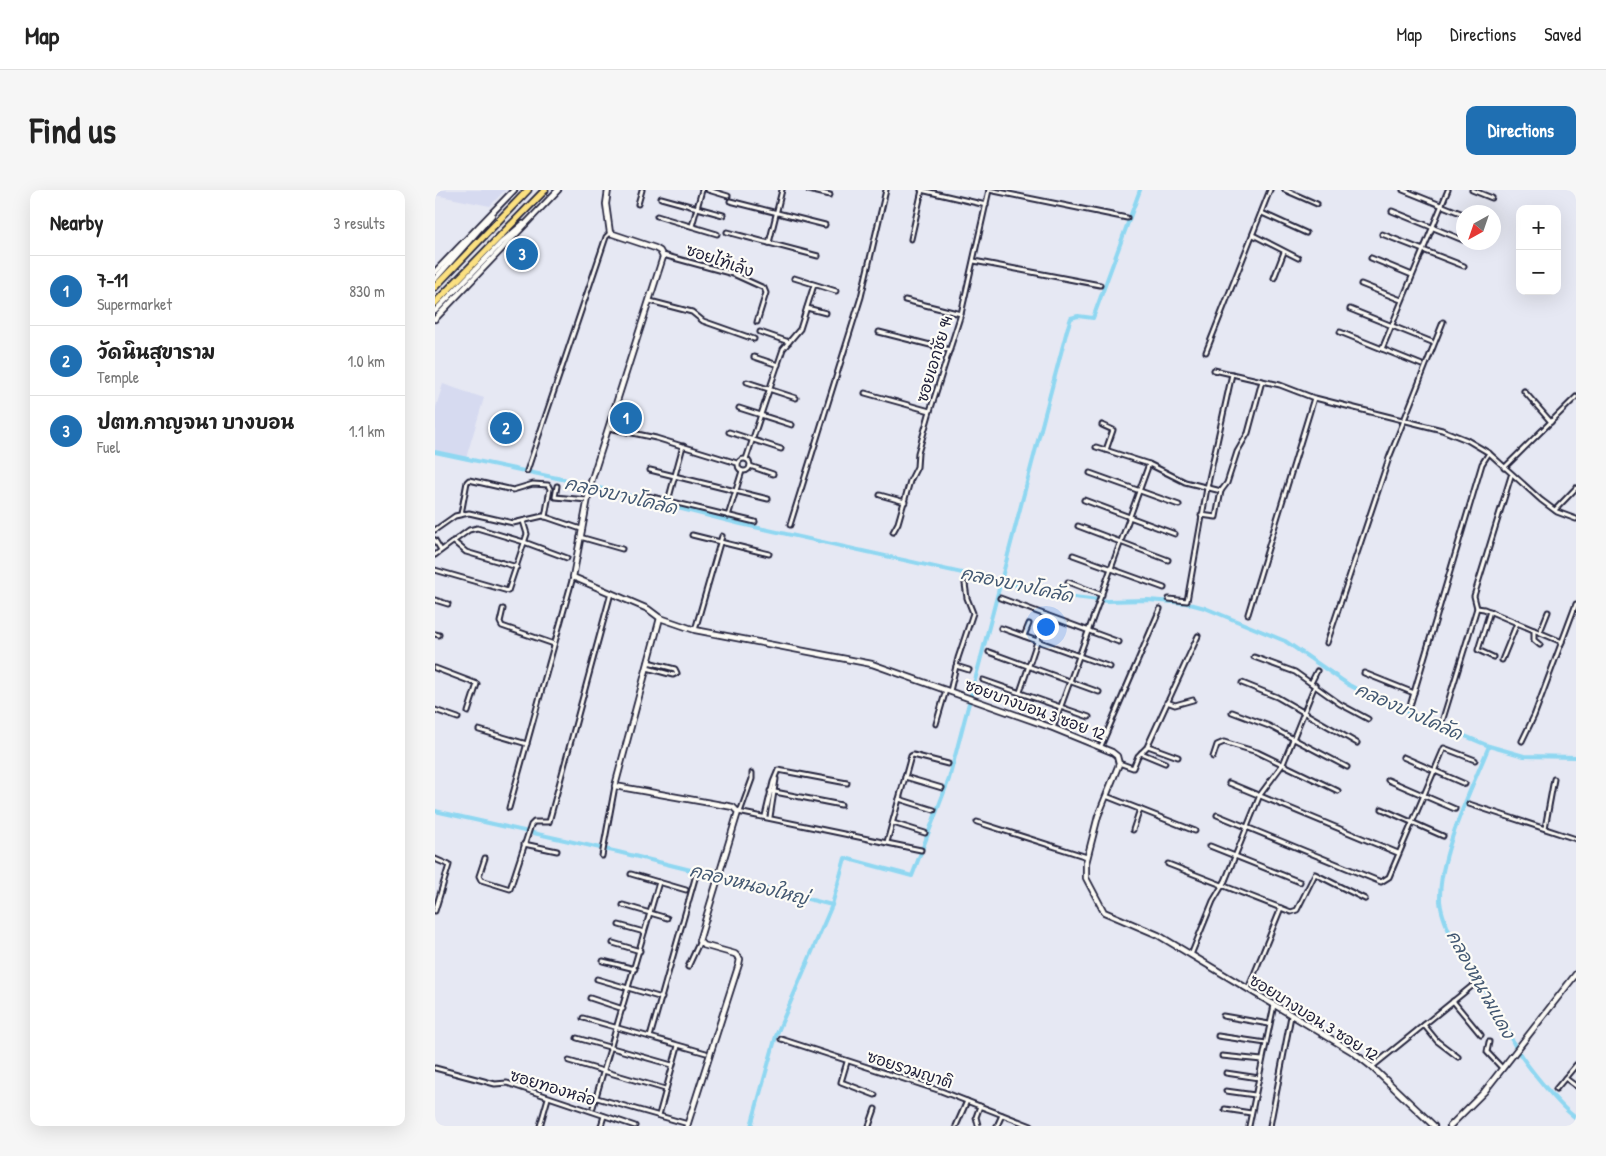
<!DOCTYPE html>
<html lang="en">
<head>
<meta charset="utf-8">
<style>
  :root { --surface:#fff; --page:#f6f6f6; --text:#222; --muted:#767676; --line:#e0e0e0; --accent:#1f6fb2 }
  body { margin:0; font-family:"Patrick Hand","Playpen Sans Thai",sans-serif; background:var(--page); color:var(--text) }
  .controls { position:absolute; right:15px; top:15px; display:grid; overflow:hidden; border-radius:10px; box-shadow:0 5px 20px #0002 }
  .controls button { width:45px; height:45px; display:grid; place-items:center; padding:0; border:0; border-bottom:1px solid var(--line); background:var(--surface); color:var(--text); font:25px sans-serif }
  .compass { position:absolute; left:1021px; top:15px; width:45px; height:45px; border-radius:50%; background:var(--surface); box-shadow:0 5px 20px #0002; rotate:220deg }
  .you { position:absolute; left:610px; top:436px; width:18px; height:18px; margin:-12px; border:4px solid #fff; border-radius:50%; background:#1a73e8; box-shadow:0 0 0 8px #1a73e833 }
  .badge { display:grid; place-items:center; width:32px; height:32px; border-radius:50%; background:var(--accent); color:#fff; font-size:16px; font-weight:700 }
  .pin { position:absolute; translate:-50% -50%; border:2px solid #fff; box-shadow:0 1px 5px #0006 }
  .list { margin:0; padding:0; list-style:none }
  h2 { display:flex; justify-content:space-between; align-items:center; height:65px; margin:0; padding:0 20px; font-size:21px }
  h2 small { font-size:16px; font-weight:400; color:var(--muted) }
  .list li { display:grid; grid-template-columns:32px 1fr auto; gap:15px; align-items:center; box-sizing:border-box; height:70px; padding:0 20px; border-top:1px solid var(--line) }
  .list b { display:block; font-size:19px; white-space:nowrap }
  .list p { margin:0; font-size:16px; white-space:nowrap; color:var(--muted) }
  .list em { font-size:16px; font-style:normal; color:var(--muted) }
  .map { position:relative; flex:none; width:1141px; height:936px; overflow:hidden; border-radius:10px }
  header { display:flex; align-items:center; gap:30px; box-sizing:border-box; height:70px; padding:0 25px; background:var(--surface); border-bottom:1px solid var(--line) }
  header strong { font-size:24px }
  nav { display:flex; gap:28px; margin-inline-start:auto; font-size:18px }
  .intro { display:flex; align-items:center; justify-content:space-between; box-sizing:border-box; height:120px; padding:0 30px }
  h1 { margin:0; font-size:35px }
  .button { padding:12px 22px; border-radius:10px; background:var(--accent); color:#fff; font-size:18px; font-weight:700 }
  main { display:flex; gap:30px; padding:0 30px }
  aside { flex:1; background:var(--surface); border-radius:10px; box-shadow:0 5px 20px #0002 }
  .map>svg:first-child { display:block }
</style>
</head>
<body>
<header>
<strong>Map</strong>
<nav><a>Map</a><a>Directions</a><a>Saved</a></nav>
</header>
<div class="intro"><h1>Find us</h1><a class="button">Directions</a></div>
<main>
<aside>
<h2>Nearby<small>3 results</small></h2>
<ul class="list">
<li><span class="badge">1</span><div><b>7-11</b><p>Supermarket</p></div><em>830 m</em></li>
<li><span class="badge">2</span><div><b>วัดนินสุขาราม</b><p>Temple</p></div><em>1.0 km</em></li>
<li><span class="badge">3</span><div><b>ปตท.กาญจนา บางบอน</b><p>Fuel</p></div><em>1.1 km</em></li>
</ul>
</aside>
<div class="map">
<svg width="1141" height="936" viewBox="0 0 1141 936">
  <rect width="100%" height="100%" fill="#e6e8f3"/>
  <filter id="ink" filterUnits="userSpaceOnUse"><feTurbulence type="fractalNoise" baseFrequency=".02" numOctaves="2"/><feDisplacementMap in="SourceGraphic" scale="10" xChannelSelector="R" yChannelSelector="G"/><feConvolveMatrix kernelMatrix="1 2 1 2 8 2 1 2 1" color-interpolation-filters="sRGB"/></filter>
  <g filter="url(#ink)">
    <g fill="#d6daf0">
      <polygon points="0,0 70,0 55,16 0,5"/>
      <polygon points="8,194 49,208 31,268 0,260 0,220"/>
    </g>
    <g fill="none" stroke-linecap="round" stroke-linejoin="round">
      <g stroke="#8fd7f1" stroke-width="4">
        <polyline points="0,262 136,291 306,334 631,406 672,411 713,410 751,413 770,418 850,451 914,495 939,508 1054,556 1089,566 1141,567"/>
        <path d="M1054 556C1036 600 1004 664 1005 711 1006 722 1012 738 1017 747 1031 776 1052 800 1067 828 1072 837 1075 847 1080 856 1090 874 1124 916 1141 928"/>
        <polyline points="0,621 183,662 397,715 341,846 316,936"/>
        <polyline points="397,715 410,668 477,686 514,589 632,140 636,128 643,126 658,128 705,0"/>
      </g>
      <g stroke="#22223b" stroke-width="7">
        <g id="minor">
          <polyline points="273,0 293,6"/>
          <polyline points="374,0 395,5"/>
          <polyline points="486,0 551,15"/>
          <polyline points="554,0 692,28"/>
          <polyline points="850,0 882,14"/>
          <polyline points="968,0 1028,24"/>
          <polyline points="1037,0 1057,8"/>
          <polyline points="226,8 288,25"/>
          <polyline points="295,11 390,35"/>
          <polyline points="203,14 207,0"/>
          <polyline points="957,21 1028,50"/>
          <polyline points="827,23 871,43"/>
          <polyline points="222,26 282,44"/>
          <polyline points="257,36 267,0"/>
          <polyline points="292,42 383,66"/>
          <polyline points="947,44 1029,76"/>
          <polyline points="818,45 863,68"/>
          <polyline points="476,49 487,0"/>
          <polyline points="1036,52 1038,53"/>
          <polyline points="334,53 347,0"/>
          <polyline points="228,65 298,84 329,98 331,103 322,132"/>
          <polyline points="936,68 977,85"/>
          <polyline points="539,71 665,95"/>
          <polyline points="359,88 401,101"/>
          <polyline points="839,88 849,62"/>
          <polyline points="926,94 966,110"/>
          <polyline points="470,110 526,124"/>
          <polyline points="215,111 257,122 268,131 319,149"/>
          <polyline points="372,118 391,123"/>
          <polyline points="915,119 997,152"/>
          <polyline points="325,142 354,152"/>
          <polyline points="444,142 515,160"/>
          <polyline points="905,142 987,175"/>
          <polyline points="947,159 1013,0"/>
          <polyline points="771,162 835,0"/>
          <polyline points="319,167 343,175"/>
          <polyline points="779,180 845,195 879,208 813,424"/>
          <polyline points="312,192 361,208"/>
          <polyline points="1089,201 1116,232"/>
          <polyline points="430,203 495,221"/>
          <polyline points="880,208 1007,240 1032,250 1054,263 1106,310 1122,322 1141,329"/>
          <polyline points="304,218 357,235"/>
          <polyline points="667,235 678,240 671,260"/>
          <polyline points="174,238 221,248 302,273"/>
          <polyline points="294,242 346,259"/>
          <polyline points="661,257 714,274 750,292 786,301 792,293 802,262 813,243 827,191"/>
          <circle cx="309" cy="275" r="6"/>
          <polyline points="311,269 348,159 365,139 379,95"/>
          <polyline points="315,276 338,284"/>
          <polyline points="1069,278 1141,207"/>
          <polyline points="215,280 333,309"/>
          <polyline points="92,281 171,47 175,43"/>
          <polyline points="655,283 744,315"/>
          <polyline points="122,296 120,307 152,310"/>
          <polyline points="772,298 797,184"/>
          <polyline points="209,305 320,332"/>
          <polyline points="445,305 470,312"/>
          <polyline points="649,310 740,344"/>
          <polyline points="233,311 248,256"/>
          <polyline points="1120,320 1141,298"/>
          <polyline points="26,324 32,292 34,290 78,300 98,294 113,295 115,299 110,327"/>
          <polyline points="766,325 781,327 786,301"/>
          <polyline points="293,326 307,281"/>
          <polyline points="355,335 426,107 451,0"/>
          <polyline points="643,336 733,370"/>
          <polyline points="0,340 20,326 34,323 78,333 108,326 146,339"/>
          <polyline points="458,342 463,333 475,291 482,277 483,263 495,221 526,124 554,0"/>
          <polyline points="257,345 334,364"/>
          <polyline points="145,347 187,359"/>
          <polyline points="0,350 6,360"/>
          <polyline points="18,351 31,362 82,377"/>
          <polyline points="0,365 34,340 42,338 89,352 132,368"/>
          <polyline points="638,365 729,398"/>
          <polyline points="0,380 73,401 92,344 88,331"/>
          <polyline points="633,392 667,405"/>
          <polyline points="565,408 684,452"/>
          <polyline points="734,409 752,411 772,298"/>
          <polyline points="0,410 13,414"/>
          <polyline points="1042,418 1039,406 1076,286"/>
          <polyline points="68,419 65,432 67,436 119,454"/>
          <polyline points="1055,421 1043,460 1058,467"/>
          <polyline points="566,438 675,477"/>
          <polyline points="260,440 287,346"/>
          <polyline points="1099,440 1099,450 1105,455"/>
          <polyline points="1105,442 1113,422"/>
          <polyline points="0,444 4,445"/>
          <polyline points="589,446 594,434"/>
          <polyline points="892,453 954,268 1008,132"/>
          <polyline points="554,462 664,502"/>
          <polyline points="819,467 860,482 905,514 933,529"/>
          <polyline points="1067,470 1082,433"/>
          <polyline points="521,476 534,480"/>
          <polyline points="0,478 42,494 33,522"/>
          <polyline points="212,478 238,485 242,483 240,479 213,472"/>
          <polyline points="929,483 979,503"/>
          <polyline points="548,490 654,527"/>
          <polyline points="807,493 842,507 922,553"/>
          <polyline points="876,493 882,481"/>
          <polyline points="515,501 523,468 538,423 532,408 530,394"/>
          <polyline points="585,502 611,425"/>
          <polyline points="732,512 740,515 758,510"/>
          <polyline points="975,516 1047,274 1054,263"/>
          <polyline points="0,520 23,528"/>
          <polyline points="797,522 834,536 912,577"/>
          <polyline points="501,534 511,500"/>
          <polyline points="1006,535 1042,418 1049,419 1127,452"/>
          <polyline points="618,538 714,274"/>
          <polyline points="44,540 92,554"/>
          <polyline points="1087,551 1099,526 1141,414"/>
          <polyline points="666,556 725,419"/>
          <polyline points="713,556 743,567"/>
          <polyline points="706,563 730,573"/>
          <polyline points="778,567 782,555 789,552 822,562 903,601"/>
          <polyline points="968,567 1030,594"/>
          <polyline points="684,573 698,578 703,566 712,557 763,446"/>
          <polyline points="470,587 507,598"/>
          <polyline points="953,590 1020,619"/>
          <polyline points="794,593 963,663"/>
          <polyline points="335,601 406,615"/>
          <polyline points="671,606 760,641"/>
          <polyline points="464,609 499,620"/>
          <polyline points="1034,614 1141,649"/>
          <polyline points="74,618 138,387"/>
          <polyline points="947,619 1008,646"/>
          <polyline points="303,622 486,660"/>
          <polyline points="305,622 317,589 317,583"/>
          <polyline points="782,625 946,692 954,687 957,680 1009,558 1040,570"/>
          <polyline points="330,626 338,592 343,580 412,593"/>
          <polyline points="335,627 341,589"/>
          <polyline points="542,632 652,667"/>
          <polyline points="458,633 490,643"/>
          <polyline points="1110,638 1119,589"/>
          <polyline points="698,640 705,619"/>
          <polyline points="452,652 476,566 478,565 513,574"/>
          <polyline points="89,654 122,661"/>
          <polyline points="775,656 865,692"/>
          <polyline points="167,666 180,596"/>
          <polyline points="50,668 44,686 46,690 75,699 96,635 99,632 114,632 176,403"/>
          <polyline points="0,669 14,675 0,721"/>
          <polyline points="733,674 856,722 862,720 880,684 930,709"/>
          <polyline points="196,684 251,700"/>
          <polyline points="188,715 232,728"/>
          <polyline points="184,735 209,742"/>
          <polyline points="178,753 205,761"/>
          <polyline points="756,765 778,711 790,691 825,605 848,574 880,495"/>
          <polyline points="168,771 200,779"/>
          <polyline points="253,777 264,753"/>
          <polyline points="162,789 227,808"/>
          <polyline points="813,799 846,718"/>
          <polyline points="155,808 188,819"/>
          <polyline points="1018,811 1046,845"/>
          <polyline points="788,826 834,834"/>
          <polyline points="148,828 271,863"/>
          <polyline points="989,835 1002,851 1023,867"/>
          <polyline points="783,846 831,853"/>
          <polyline points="215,847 261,685"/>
          <polyline points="142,848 237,875"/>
          <polyline points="346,849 506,901 596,936"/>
          <polyline points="1054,852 1052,862 1067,878"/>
          <polyline points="787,866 827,870"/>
          <polyline points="134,871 230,899"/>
          <polyline points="412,872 406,892 440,905"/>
          <polyline points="937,877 1037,796"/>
          <polyline points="0,878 60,894 72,893 200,936"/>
          <polyline points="791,883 824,888"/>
          <polyline points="1130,888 1141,896"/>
          <polyline points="1121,899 1141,875"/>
          <polyline points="791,901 820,905"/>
          <polyline points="162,908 253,934"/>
          <polyline points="158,917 224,692"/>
          <polyline points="790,919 816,923"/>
          <polyline points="224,925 243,856"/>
          <polyline points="543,935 541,927 545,916"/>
          <polyline points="105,936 113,908"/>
          <polyline points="166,936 169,926"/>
          <polyline points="434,936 440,919"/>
          <polyline points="521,936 532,911"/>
          <polyline points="562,936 567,925"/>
          <polyline points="814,936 839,815"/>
          <polyline points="835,936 856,826"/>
        </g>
      </g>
      <g stroke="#22223b" stroke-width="8">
        <g id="tertiary">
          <polyline points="173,0 171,14 175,43 220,58 225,61 228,67 156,292 138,387 213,419 225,428 260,440 437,474 618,538 677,562 682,566 684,574 663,626 651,673 651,688 669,722 723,745 918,862 937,877 999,936"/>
          <polyline points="225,428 180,596 298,617 303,622 264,751 268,755 300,764 305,769 304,774 252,936"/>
        </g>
      </g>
      <g stroke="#22223b" stroke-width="8">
        <g id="secondary">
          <polyline points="0,82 79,0"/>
          <polyline points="0,89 57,25"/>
          <polyline points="0,121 66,53 88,34"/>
          <polyline points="0,129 123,0"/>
          <polyline points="1015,936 1049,902 1141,784"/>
        </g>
      </g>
      <g stroke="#22223b" stroke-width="9">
        <g id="trunk">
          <polyline points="0,97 93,0"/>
          <polyline points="0,113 110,0"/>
        </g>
      </g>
      <use href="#minor" stroke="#fdfcf7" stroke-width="3"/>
      <use href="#tertiary" stroke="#fdfcf7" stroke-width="4.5"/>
      <use href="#secondary" stroke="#fdfcf7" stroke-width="4.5"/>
      <use href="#trunk" stroke="#fbe080" stroke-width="5.5"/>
    </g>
  </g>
  <g text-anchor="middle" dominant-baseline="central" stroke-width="4.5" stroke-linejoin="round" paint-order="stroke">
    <g font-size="16" fill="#22223b" stroke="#fdfcf7">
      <text transform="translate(285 70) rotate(19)">ซอยไท้เล้ง</text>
      <text transform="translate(499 169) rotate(-73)">ซอยเอกชัย 94</text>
      <text transform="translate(600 519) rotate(20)">ซอยบางบอน 3 ซอย 12</text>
      <text transform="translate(879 827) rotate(32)">ซอยบางบอน 3 ซอย 12</text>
      <text transform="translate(475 879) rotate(18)">ซอยรวมญาติ</text>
      <text transform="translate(118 897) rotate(17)">ซอยทองหล่อ</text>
    </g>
    <g font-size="18" font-style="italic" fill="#435872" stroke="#fdfcf7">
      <text transform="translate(186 305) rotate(13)">คลองบางโคลัด</text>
      <text transform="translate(582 394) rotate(12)">คลองบางโคลัด</text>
      <text transform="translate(974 521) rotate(24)">คลองบางโคลัด</text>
      <text transform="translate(314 694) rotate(14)">คลองหนองใหญ่</text>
      <text transform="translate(1046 794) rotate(61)">คลองหนามแดง</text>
    </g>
  </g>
</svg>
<div class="controls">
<button>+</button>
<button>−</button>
</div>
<svg class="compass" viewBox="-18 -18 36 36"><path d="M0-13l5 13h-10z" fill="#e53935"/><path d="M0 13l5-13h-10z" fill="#767676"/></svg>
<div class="you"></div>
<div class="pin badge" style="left:191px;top:228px">1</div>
<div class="pin badge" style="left:71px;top:238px">2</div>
<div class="pin badge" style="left:87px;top:64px">3</div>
</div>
</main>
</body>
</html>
